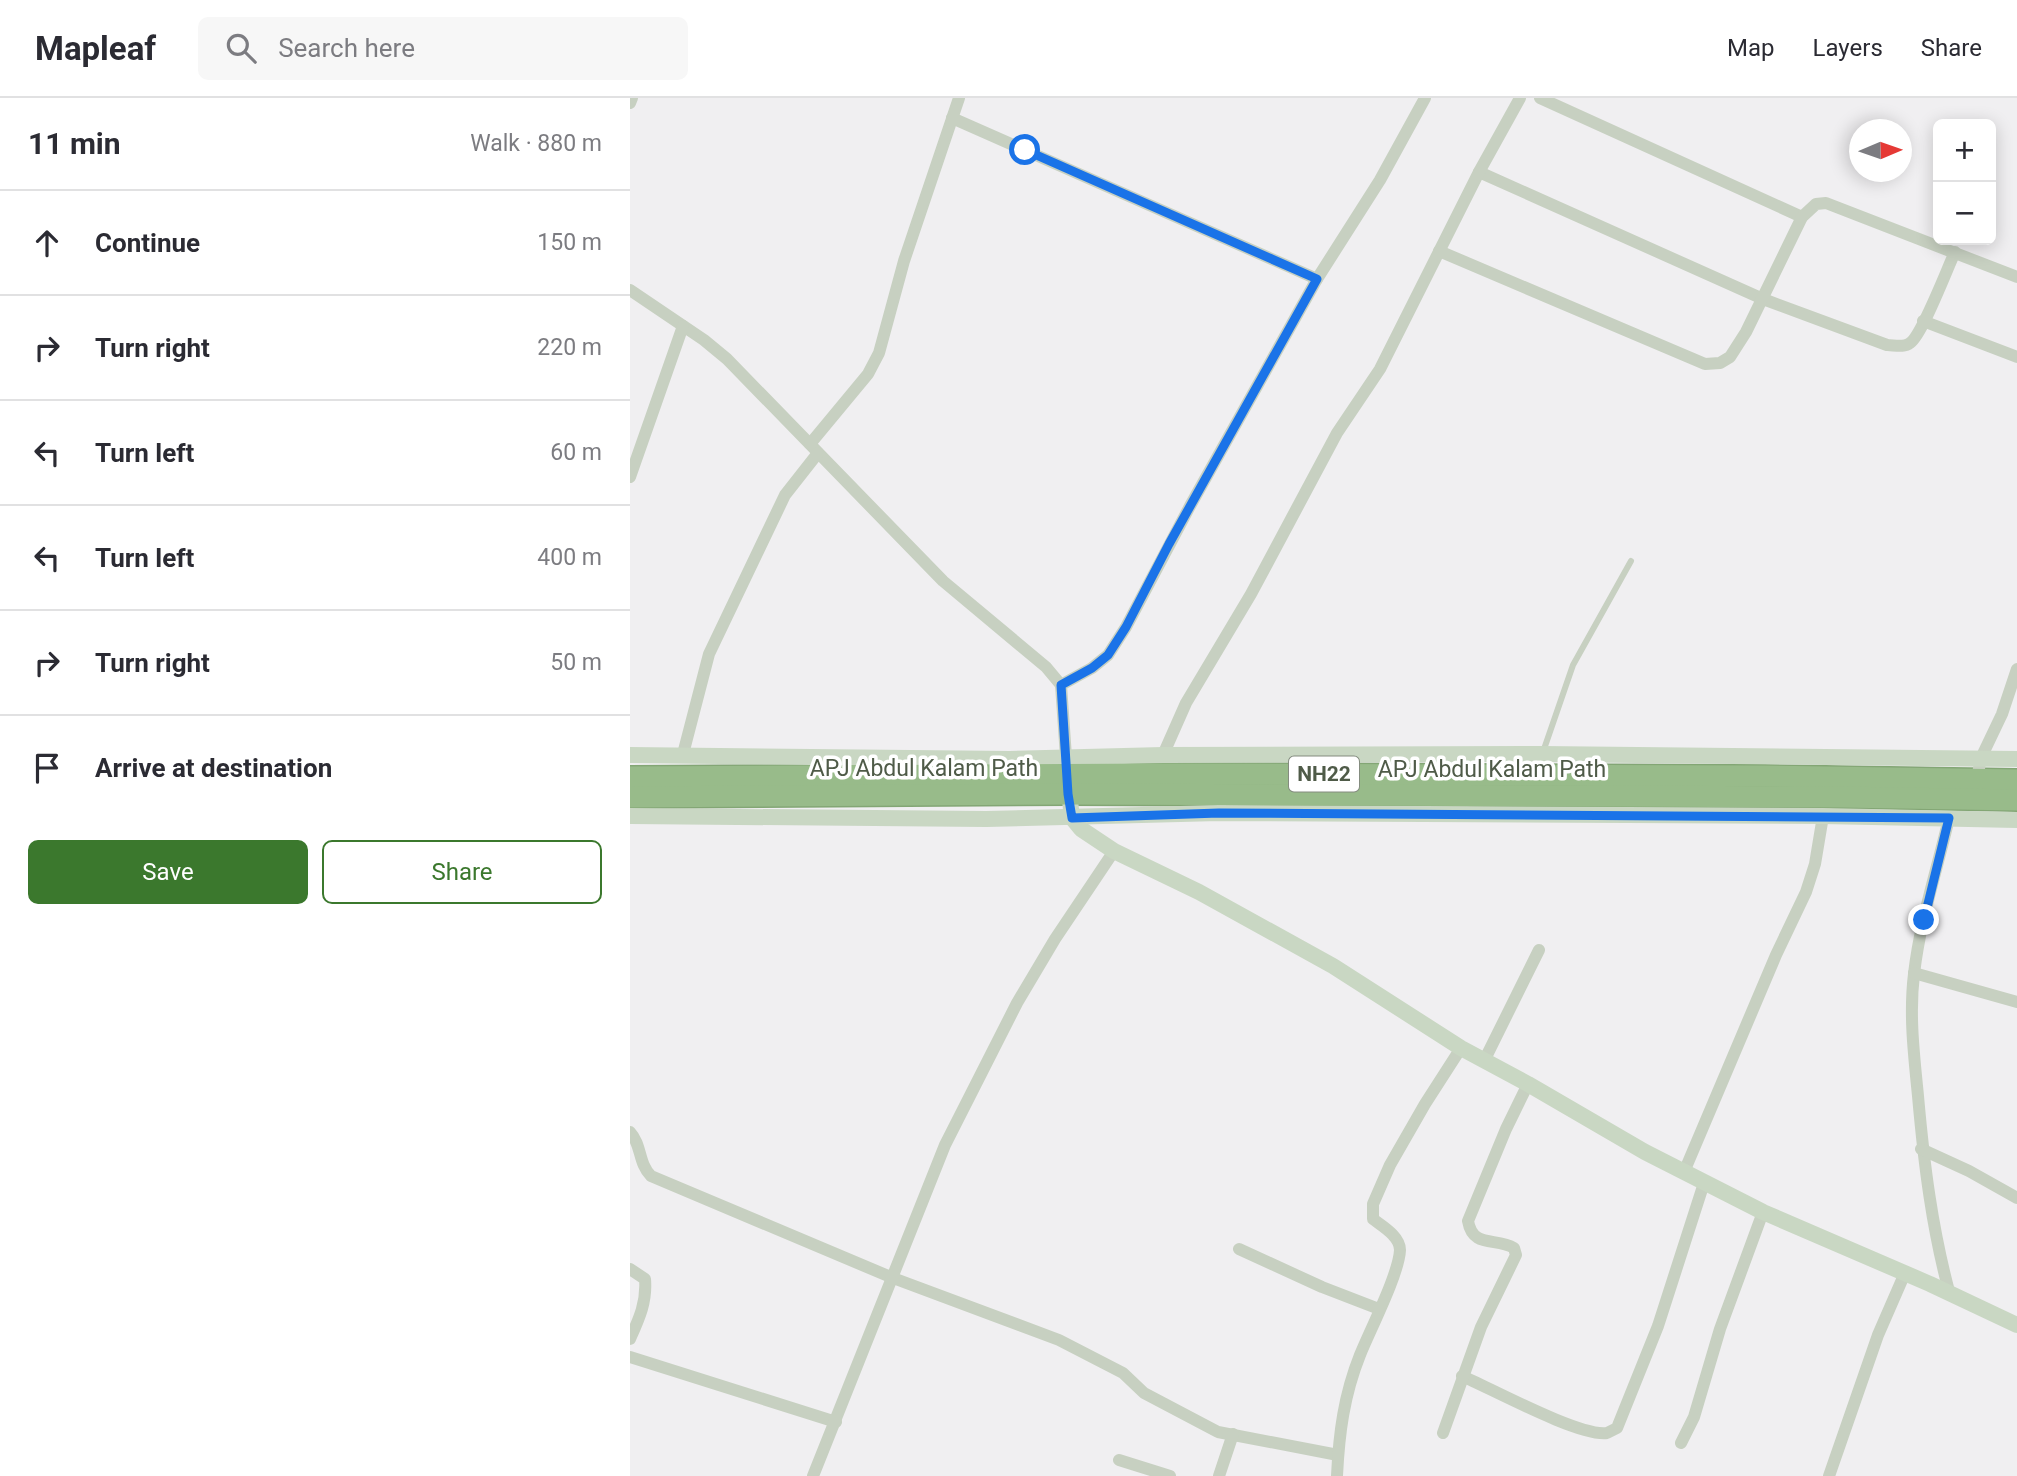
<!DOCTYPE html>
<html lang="en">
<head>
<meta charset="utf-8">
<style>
  :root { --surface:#fff; --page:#f7f7f7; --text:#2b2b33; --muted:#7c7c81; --line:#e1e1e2; --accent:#3b782d }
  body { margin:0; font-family:Roboto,sans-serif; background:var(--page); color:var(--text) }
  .controls { position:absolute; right:21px; top:21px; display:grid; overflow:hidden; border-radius:10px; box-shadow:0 4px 18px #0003 }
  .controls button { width:63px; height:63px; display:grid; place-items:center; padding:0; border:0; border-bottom:2px solid var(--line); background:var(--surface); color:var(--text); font:35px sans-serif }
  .compass { position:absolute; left:1219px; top:21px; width:63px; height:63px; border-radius:50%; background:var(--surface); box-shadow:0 4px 18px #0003; rotate:88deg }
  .stop { position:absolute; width:21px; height:21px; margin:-16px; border:5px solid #1a73e8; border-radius:50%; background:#fff }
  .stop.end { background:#1a73e8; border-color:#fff; box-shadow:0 2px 7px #0008 }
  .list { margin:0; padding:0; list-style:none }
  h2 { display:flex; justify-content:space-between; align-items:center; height:91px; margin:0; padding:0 28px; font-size:30px }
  h2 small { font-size:23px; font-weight:400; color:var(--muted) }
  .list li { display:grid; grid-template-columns:46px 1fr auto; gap:21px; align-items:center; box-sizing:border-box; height:105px; padding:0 28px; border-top:2px solid var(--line) }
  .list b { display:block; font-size:26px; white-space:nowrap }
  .list em { font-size:23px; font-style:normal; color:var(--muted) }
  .actions { display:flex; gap:14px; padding:21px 28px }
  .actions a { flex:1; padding:16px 0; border:2px solid var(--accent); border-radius:10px; text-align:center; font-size:24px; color:var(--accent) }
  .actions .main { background:var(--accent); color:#fff }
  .icon { flex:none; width:38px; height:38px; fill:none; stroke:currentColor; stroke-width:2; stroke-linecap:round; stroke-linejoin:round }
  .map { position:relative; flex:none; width:1387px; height:1378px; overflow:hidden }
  header { display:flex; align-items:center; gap:42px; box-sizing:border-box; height:98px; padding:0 35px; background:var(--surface); border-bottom:2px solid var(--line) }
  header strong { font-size:33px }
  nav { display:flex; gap:38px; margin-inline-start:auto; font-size:24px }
  .search { width:490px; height:63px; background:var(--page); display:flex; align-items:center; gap:18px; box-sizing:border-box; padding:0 24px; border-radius:10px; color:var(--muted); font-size:26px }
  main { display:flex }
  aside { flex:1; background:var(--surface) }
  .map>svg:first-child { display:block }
</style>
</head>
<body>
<header>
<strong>Mapleaf</strong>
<div class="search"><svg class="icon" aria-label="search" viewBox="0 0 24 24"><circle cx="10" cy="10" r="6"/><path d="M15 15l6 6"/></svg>Search here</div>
<nav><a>Map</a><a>Layers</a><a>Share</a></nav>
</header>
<main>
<aside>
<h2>11 min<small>Walk · 880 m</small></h2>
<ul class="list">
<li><svg class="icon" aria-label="ahead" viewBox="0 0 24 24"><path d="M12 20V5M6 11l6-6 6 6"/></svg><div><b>Continue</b></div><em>150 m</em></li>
<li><svg class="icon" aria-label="right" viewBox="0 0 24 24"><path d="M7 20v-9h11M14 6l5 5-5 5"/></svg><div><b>Turn right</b></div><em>220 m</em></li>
<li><svg class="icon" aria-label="left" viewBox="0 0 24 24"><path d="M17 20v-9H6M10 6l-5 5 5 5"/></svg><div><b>Turn left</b></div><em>60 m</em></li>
<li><svg class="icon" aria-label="left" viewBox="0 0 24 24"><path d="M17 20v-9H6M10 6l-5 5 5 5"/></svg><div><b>Turn left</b></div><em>400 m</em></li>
<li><svg class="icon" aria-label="right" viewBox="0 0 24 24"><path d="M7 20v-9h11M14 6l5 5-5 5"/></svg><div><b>Turn right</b></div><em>50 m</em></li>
<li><svg class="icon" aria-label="arrive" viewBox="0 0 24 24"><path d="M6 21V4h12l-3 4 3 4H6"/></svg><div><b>Arrive at destination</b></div></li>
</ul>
<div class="actions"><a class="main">Save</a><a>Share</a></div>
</aside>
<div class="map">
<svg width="1387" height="1378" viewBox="0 0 1387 1378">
  <rect width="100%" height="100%" fill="#f0eff1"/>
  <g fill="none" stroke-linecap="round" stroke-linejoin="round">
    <g stroke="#83a675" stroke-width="24">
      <g id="highway">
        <polyline points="0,679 532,676 1134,678 1387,682"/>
        <polyline points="0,699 437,696 1211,699 1387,702"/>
      </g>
    </g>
    <polyline stroke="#c7d0c1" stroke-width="6" points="913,654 943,567 1001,463"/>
    <g stroke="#c7d0c1" stroke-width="12">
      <polyline points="910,0 1172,119"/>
      <polyline points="0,5 2,0"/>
      <polyline points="322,20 687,181"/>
      <path d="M849 74 1133 201 1257 247C1264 247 1274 250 1280 245 1292 237 1317 171 1325 154"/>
      <polyline points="809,153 1075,266 1090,265 1100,259 1116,234 1172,119 1186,106 1196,105 1387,179"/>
      <polyline points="0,192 74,242 97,261 313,483 416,569 431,587 436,659"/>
      <polyline points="1293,223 1387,259"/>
      <polyline points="180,346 238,276 249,255 274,163 329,0"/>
      <polyline points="0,379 53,228"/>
      <polyline points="431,587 462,570 478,557 496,529 560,408 687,181 750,82 795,0"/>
      <polyline points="53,656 79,556 155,397 188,355"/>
      <polyline points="533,657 556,605 621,496 707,335 750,271 849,74 890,0"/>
      <polyline points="1346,686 1351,660 1372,616 1387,571"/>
      <path d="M1319 720C1307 772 1290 823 1284 876 1279 917 1284 957 1288 998 1294 1066 1302 1131 1320 1197"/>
      <polyline points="1284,875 1387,904"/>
      <polyline points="855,961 909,852"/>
      <path d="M0 1034C12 1047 8 1065 21 1078L263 1180 429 1242 493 1275 514 1295 588 1334 708 1357"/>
      <polyline points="1291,1051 1339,1073 1387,1100"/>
      <polyline points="1054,1074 1146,857 1176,794 1185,766 1193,718"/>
      <polyline points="609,1151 692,1189 749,1211"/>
      <path d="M0 1171 15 1181C17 1204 9 1221 0 1241"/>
      <polyline points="0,1259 206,1324"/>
      <path d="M832 1278C862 1291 950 1339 977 1335 979 1334 985 1331 987 1330L1028 1228 1074 1085"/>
      <path d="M813 1335 851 1229 886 1157 884 1150C866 1139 843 1151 838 1123L876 1031 898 986"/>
      <polyline points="1051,1345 1064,1319 1090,1231 1133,1114"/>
      <polyline points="489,1362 540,1378"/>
      <polyline points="183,1378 315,1047 387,905 425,841 484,753"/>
      <polyline points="589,1378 603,1336"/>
      <path d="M707 1378C709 1335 714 1297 730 1257 740 1232 769 1176 770 1152 770 1138 752 1128 743 1121V1106L760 1067 795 1006 831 950"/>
      <polyline points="1199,1378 1248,1237 1275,1175"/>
    </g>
    <g stroke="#c9d7c3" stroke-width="16">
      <polyline points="0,657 380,661 533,657 912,656 1387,661"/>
      <polyline points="438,685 442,720 451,731 484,753 569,794 703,868 831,950 898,986 1015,1054 1133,1114 1300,1186 1387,1227"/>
      <polyline points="0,718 356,721 589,715 1193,718 1387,722"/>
    </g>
    <use href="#highway" stroke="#98bb8a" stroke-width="21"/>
  </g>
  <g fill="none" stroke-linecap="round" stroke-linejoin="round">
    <polyline stroke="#1a73e8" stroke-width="9" points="395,52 687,181 539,446 496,529 478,557 462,570 431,587 438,696 442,720 589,715 1319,720 1294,822"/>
  </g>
  <g text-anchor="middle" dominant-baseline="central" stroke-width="7" stroke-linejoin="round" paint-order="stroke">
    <rect fill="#fff" stroke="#848c7f" stroke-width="2" x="659" y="658.5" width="70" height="35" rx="5"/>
    <g font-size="21" font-weight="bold" fill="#4f5b48">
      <text x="694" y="676">NH22</text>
    </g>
    <g font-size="23" fill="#4f5b48" stroke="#fff">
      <text x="294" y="670">APJ Abdul Kalam Path</text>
      <text x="862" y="671">APJ Abdul Kalam Path</text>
    </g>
  </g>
</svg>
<div class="controls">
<button>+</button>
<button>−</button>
</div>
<svg class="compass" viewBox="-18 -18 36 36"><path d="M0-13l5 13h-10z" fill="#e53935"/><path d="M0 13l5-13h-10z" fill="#7c7c81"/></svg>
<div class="stop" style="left:395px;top:52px"></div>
<div class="stop end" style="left:1294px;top:822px"></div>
</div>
</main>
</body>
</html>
